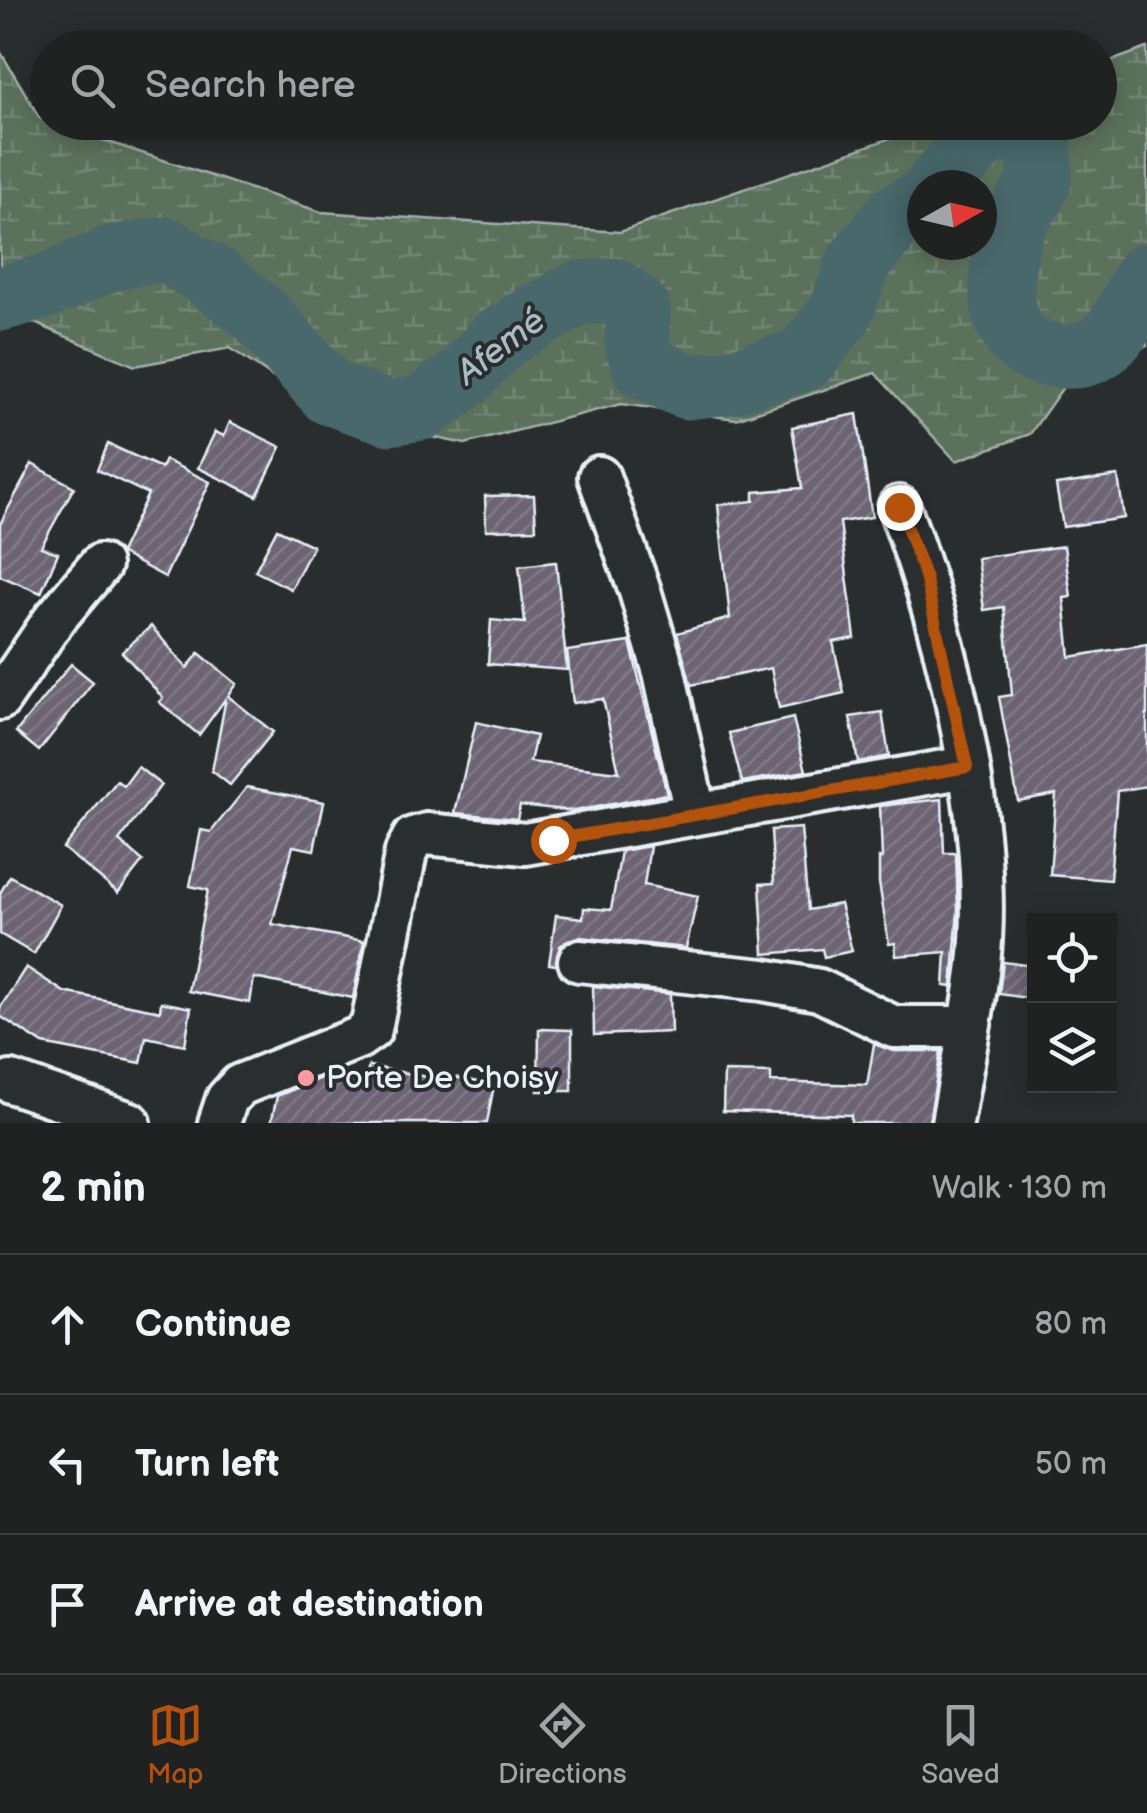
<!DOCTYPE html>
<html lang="en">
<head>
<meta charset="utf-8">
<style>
  :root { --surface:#202222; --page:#282a2a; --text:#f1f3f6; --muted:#a2a4a5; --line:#3d3f40; --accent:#b45309 }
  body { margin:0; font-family:"Balsamiq Sans",sans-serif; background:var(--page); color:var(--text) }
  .controls { position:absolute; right:30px; bottom:30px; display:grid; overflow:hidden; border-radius:0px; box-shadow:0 5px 25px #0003 }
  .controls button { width:90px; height:90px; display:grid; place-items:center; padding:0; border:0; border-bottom:2px solid var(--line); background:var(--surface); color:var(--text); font:50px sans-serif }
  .compass { position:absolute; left:907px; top:170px; width:90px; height:90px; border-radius:50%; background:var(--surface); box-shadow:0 5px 25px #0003; rotate:82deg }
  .stop { position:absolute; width:30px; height:30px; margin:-22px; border:8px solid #b45309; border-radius:50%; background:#fff }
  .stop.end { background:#b45309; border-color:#fff; box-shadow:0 2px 10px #0008 }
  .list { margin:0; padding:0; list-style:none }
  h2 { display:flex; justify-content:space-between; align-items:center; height:130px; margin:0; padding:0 40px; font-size:42px }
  h2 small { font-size:32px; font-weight:400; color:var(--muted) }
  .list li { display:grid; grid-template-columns:65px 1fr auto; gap:30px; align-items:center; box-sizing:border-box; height:140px; padding:0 40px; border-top:2px solid var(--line) }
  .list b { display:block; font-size:38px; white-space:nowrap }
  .list em { font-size:32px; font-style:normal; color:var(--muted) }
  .icon { flex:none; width:55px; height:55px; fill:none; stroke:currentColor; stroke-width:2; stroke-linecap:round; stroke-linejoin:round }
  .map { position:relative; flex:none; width:1147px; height:1123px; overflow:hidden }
  .search { position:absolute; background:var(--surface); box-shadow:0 5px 25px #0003; left:30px; right:30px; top:30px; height:110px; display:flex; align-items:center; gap:25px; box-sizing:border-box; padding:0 35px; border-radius:55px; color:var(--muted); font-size:38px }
  .sheet { height:550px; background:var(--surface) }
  nav { display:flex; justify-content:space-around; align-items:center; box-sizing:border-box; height:140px; border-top:2px solid var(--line); background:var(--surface); font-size:28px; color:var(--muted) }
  nav a { display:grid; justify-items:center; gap:5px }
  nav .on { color:var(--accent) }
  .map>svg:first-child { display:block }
</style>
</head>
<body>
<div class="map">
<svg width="1147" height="1123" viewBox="0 0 1147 1123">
  <defs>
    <pattern id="wetland-marsh" width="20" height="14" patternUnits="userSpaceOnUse" patternTransform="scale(2.5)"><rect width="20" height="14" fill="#5b715c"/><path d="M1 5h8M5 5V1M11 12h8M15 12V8" fill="none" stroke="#738674"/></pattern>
    <pattern id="building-hatch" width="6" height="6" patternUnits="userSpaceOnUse" patternTransform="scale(2.5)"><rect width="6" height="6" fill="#6c6373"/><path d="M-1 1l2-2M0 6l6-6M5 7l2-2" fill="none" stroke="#817a88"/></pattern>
  </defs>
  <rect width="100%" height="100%" fill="#2a2d2e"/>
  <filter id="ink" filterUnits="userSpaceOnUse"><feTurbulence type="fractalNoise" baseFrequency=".01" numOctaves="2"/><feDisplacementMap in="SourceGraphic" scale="20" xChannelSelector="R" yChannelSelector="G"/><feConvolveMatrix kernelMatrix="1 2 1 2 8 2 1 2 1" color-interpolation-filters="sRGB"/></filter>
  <g filter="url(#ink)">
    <path fill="url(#wetland-marsh)" stroke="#a2b1aa" stroke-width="2.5" fill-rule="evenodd" d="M1147 48V346L1078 366 1030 434 956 461 875 373 736 419 621 404 465 444 330 416 230 348 135 366 30 321 0 322V51L40 118 48 122 321 212 620 232 934 123 1100 122V65ZM922 185H982V245H922Z"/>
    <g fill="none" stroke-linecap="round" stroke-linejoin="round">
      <g stroke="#4a676c" stroke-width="65">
        <path d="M938 185 979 138 1007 126 1040 148C1040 158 1041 169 1039 179 1036 196 1019 210 1013 226 995 275 991 350 1058 356 1116 361 1123 315 1147 275"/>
        <polyline points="0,299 47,286 111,258 165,249 216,280 259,314 330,393 390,413 422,408 462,379 498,340 535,317 579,293 614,290 638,309 637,342 644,367 687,387 729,382 804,359 840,314 859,262 896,216 922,202"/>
      </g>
    </g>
    <g fill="url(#building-hatch)" stroke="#e8f1f8" stroke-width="2.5">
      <polygon points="857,414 872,517 840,522 855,638 833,642 844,693 779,708 771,668 691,685 677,633 730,618 718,505 754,501 754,492 802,488 792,427"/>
      <polygon points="230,422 281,447 257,496 198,468 215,432 224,436"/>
      <polygon points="108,444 161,468 165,460 210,482 165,577 120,553 148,494 97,470"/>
      <polygon points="32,464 74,487 41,547 58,553 41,593 0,576 0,524"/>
      <polygon points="1118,476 1124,518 1063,527 1056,485"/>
      <polygon points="534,495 536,529 486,530 485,496"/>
      <polygon points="277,529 313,546 291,589 255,571"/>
      <polygon points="1064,546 1071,597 1064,598 1070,657 1147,644 1147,786 1117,791 1110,880 1050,875 1056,794 1018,801 999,697 1012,695 1004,607 984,610 977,558"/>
      <polygon points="556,562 567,670 488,664 491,620 525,623 519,566"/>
      <polygon points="151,626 187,668 199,653 237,684 228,696 273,732 230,785 212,771 226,698 199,735 159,702 163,698 122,652"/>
      <polygon points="630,642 667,794 574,811 520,805 517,819 455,813 476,722 536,736 530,762 619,772 603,699 573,703 567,651"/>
      <polygon points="71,664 93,682 39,751 16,732"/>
      <polygon points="882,712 889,756 858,762 850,717"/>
      <polygon points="793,718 806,771 742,782 729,733"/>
      <polygon points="138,767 161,785 119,841 143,861 118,893 63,848 117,781 124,786"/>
      <polygon points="247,787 324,802 314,850 293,846 272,924 364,941 353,998 254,978 250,1003 188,991 208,890 190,886 201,830 211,832"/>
      <polygon points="942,799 944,853 956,853 956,855 958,911 952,987 944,986 946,952 896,956 895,943 889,944 879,883 879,858 882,858 880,806"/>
      <polygon points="801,828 808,910 840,904 852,951 824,957 822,949 764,954 760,884 774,883 771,830"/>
      <polygon points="650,846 644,885 698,896 686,948 580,937 568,940 560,946 556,965 549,964 556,915 583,918 584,908 611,910 621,851"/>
      <polygon points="10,876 61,905 34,954 0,934 0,893"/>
      <polygon points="1003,962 1034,966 1034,999 999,994"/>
      <polygon points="26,967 64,992 160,1011 161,1002 191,1008 185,1045 146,1037 141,1063 43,1044 0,1016 0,1008"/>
      <polygon points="593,986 670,994 671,1032 594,1035"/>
      <polygon points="539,1029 572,1030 572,1091 538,1091"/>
      <polygon points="874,1044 894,1051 941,1051 929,1123 851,1123 851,1115 723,1111 724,1072 771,1073 771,1082 867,1085"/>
      <polygon points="369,1066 448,1081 449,1076 494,1085 487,1123 271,1123 277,1096 333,1073 366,1078"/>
    </g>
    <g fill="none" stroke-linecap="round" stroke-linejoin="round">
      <g stroke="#e8f1f8" stroke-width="48">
        <g id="minor">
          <polyline points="599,477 640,591 664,672 695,813"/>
          <path d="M899 507C947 634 994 829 979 964 973 1017 961 1070 952 1123"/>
          <polyline points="0,699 53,621 100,565"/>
          <polyline points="579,961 763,980 819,990 894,1027 967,1027"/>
          <polyline points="11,1082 130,1123"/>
          <polyline points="219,1123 227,1099 240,1085 358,1038 371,1029 406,852 413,838 427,834 525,844 967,767"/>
        </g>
      </g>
      <use href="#minor" stroke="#2a2d2e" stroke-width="40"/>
    </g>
  </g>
  <g fill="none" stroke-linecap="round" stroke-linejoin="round" filter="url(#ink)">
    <polyline stroke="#b45309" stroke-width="12" points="553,840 967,767 925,576 899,507"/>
  </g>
  <circle fill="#ff9aa2" stroke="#2a2d2e" stroke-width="4" cx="306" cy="1078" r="10"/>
  <g text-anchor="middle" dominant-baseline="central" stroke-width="8" stroke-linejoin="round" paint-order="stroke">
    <g font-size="32" fill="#e8f1f8" stroke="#2a2d2e" text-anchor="start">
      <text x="326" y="1078">Porte De Choisy</text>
    </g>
    <g font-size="35" font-style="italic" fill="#a9bac0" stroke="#2a2d2e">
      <text transform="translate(501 347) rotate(-37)">Afemé</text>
    </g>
  </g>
</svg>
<div class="controls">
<button><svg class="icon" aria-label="locate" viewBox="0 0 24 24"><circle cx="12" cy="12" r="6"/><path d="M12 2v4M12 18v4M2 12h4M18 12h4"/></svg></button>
<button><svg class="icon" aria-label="layers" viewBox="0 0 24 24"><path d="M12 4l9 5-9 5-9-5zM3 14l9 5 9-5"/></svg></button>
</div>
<svg class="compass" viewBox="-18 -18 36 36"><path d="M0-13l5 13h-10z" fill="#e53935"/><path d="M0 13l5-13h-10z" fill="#a2a4a5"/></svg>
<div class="stop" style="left:553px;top:840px"></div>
<div class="stop end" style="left:899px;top:507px"></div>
<div class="search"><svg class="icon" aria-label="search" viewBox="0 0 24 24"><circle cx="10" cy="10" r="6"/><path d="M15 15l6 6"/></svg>Search here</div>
</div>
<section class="sheet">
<h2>2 min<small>Walk · 130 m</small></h2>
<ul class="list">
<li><svg class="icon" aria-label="ahead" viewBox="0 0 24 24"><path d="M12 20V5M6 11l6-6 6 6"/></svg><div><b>Continue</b></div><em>80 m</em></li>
<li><svg class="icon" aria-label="left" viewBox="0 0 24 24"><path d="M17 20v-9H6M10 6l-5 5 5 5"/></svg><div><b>Turn left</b></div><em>50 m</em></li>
<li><svg class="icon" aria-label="arrive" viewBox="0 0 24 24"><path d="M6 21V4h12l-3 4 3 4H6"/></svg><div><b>Arrive at destination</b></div></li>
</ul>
</section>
<nav>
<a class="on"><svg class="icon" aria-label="map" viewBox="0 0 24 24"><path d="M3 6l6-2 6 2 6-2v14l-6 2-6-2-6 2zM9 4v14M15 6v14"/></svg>Map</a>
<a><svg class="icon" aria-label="directions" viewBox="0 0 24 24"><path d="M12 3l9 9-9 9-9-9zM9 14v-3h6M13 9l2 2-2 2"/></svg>Directions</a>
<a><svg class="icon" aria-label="saved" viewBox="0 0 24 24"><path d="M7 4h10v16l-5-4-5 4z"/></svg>Saved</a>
</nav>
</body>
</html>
